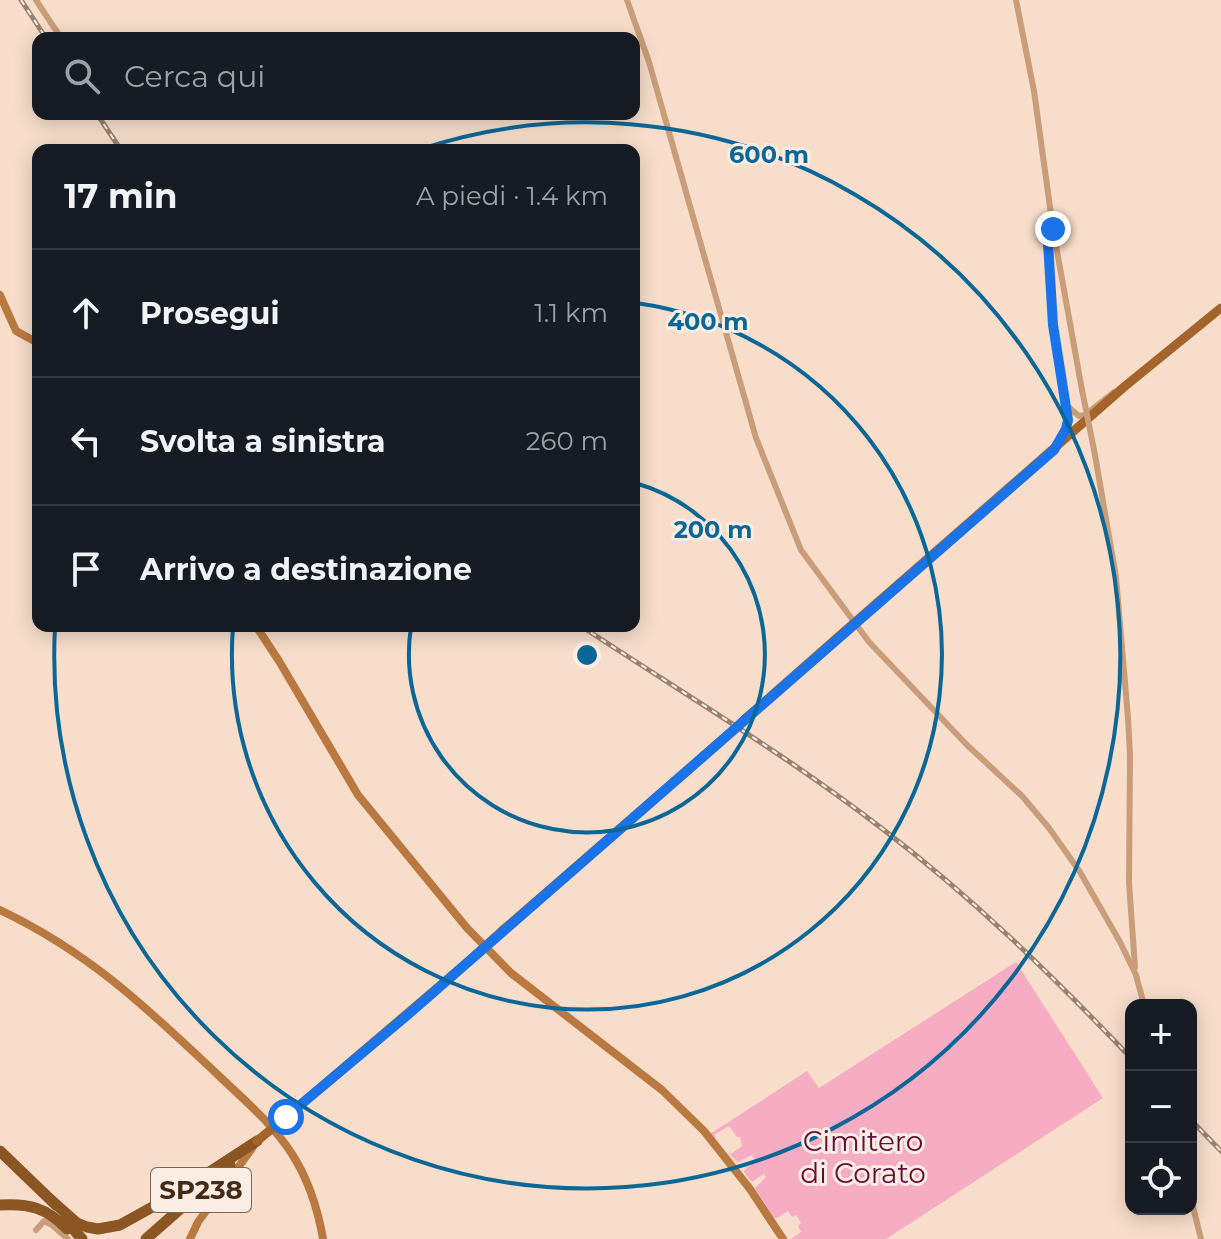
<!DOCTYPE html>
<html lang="it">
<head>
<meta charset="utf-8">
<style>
  :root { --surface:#171b24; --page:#242831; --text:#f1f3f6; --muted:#9ea1a6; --line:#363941 }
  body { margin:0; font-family:Montserrat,sans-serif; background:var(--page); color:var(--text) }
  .controls { position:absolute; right:24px; bottom:24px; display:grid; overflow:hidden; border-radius:16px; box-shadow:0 4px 20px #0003 }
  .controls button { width:72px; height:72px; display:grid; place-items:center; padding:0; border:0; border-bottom:2px solid var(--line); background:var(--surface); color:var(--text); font:40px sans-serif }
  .stop { position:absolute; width:24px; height:24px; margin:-18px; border:6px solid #1a73e8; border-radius:50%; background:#fff }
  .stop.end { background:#1a73e8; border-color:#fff; box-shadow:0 2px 8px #0008 }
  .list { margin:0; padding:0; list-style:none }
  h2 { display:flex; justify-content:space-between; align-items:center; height:104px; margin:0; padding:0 32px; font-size:34px }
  h2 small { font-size:26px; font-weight:400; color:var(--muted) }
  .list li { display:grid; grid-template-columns:52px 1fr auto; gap:24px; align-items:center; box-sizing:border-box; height:128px; padding:0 32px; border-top:2px solid var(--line) }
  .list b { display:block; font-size:30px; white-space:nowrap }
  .list em { font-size:26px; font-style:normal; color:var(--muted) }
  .icon { flex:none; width:44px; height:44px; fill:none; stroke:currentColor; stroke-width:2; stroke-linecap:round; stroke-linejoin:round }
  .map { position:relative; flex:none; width:1221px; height:1239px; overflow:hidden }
  .search { position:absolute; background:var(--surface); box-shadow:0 4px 20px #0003; left:32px; top:32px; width:608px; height:88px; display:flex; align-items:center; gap:20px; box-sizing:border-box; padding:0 28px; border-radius:16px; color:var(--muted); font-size:30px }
  .panel { position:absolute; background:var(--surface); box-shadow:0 4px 20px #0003; left:32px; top:144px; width:608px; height:488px; border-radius:16px }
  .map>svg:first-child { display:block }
</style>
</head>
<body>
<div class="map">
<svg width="1221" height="1239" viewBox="0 0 1221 1239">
  <rect width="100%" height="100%" fill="#f7ddca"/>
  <polygon fill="#f6adc3" points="1016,962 1103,1098 886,1239 791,1239 801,1232 798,1226 801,1223 796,1215 792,1217 788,1211 777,1218 773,1217 755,1188 766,1177 764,1174 752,1182 744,1172 745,1169 756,1162 752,1155 738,1162 727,1152 731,1154 742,1146 740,1137 737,1137 729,1126 715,1134 715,1139 710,1134 807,1071 819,1088"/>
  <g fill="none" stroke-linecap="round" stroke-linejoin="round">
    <g stroke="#ca9d7a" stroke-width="6">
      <polyline points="36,0 61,38"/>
      <polyline points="627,0 649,62 756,438 801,550 869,642 967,745 1022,796 1049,828 1080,872 1120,942 1136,975 1144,1005"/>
      <polyline points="1016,0 1034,91 1053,229 1082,390"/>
      <polyline points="1052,232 1048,243 1053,325 1068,420 1060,440"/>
      <polyline points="1066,405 1079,416 1085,415 1114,392"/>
      <polyline points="1095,455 1116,577 1128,718 1130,755 1129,883 1135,967"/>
      <polyline points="1191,1199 1201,1239"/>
      <polyline points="36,1230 44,1221 52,1225 68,1239"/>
    </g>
    <g stroke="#ba7941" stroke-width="8">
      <polyline points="0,295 16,331 38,343"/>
      <polyline points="256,626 279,661 358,795 467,928 511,973 662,1090 704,1131 750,1189 783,1239"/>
      <path d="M0 910C89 952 147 1008 217 1074 243 1099 272 1123 292 1154 308 1179 318 1210 323 1239"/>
      <polyline points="190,1239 198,1222 253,1147"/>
    </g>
    <g stroke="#a4642b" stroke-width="9">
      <polyline points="877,603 1124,387 1221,308"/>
      <polyline points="746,718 837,638"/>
      <polyline points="503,930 730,733"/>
      <polyline points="286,1117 463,966"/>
    </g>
    <g stroke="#8b5524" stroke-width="11">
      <polyline points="0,1151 56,1205"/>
      <polyline points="51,1200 77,1223 87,1227 98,1229 120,1225 174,1195 257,1141"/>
      <path d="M0 1205C29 1203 47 1208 67 1229"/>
      <polyline points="65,1220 82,1239"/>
      <polyline points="146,1239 230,1165"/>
    </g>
    <g stroke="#9b826e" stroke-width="5">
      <g id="rail">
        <polyline points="21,0 46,38"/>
        <polyline points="97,114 121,150"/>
        <path d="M581 626C681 692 785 754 880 827 971 896 1052 975 1131 1058"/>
        <polyline points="1191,1120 1221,1151"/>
      </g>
    </g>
    <use href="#rail" stroke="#faede3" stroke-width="2" stroke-dasharray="6" stroke-linecap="butt"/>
    <polyline stroke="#ca9d7a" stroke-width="6" points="1082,390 1095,455"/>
    <g stroke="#a4642b" stroke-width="9">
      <polyline points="837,638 877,603"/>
      <polyline points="730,733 746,718"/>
      <polyline points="463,966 503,930"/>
      <polyline points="257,1141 286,1117"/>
    </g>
  </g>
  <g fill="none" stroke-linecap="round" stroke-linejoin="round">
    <polyline stroke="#1a73e8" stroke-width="10" points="286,1117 411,1012 1054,450 1066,429 1068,420 1053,325 1048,243 1053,229"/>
  </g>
  <g fill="none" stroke="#0a6797" stroke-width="4">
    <path d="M635 483A178 178 0 1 1 411 627"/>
    <path d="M636 303A355 355 0 1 1 233 627"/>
    <path d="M418 150A533 533 0 1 1 55 627"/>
  </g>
  <g text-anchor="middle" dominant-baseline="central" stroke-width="6" stroke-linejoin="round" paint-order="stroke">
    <rect fill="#faede3" stroke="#7a6554" stroke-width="2" x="151" y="1168" width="100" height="44" rx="6"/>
    <g font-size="26" font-weight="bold" fill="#432b16">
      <text x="201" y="1190">SP238</text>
    </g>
    <g font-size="28" fill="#690a37" stroke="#faede3">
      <text x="863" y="1141">Cimitero<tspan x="863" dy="32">di Corato</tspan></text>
    </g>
  </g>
  <circle cx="587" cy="655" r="12" fill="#0a6797" stroke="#faede3" stroke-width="4"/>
  <g font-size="24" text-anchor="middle" font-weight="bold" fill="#0a6797" stroke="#faede3" stroke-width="6" stroke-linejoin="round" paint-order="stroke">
    <text x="769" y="163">600 m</text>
    <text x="708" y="330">400 m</text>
    <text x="713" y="538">200 m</text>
  </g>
</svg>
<div class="controls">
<button>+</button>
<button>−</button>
<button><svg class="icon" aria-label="locate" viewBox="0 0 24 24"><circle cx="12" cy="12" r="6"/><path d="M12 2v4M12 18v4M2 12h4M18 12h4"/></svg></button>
</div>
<div class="stop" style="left:286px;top:1117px"></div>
<div class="stop end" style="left:1053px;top:229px"></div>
<div class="search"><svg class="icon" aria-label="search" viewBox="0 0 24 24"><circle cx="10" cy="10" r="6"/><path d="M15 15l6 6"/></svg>Cerca qui</div>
<section class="panel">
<h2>17 min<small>A piedi · 1.4 km</small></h2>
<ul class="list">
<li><svg class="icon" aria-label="ahead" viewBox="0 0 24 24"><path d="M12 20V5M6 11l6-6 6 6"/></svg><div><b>Prosegui</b></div><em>1.1 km</em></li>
<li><svg class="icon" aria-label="left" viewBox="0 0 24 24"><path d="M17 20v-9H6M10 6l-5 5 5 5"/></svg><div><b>Svolta a sinistra</b></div><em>260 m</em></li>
<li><svg class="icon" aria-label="arrive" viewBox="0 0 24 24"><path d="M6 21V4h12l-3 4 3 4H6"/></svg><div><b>Arrivo a destinazione</b></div></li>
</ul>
</section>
</div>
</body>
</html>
